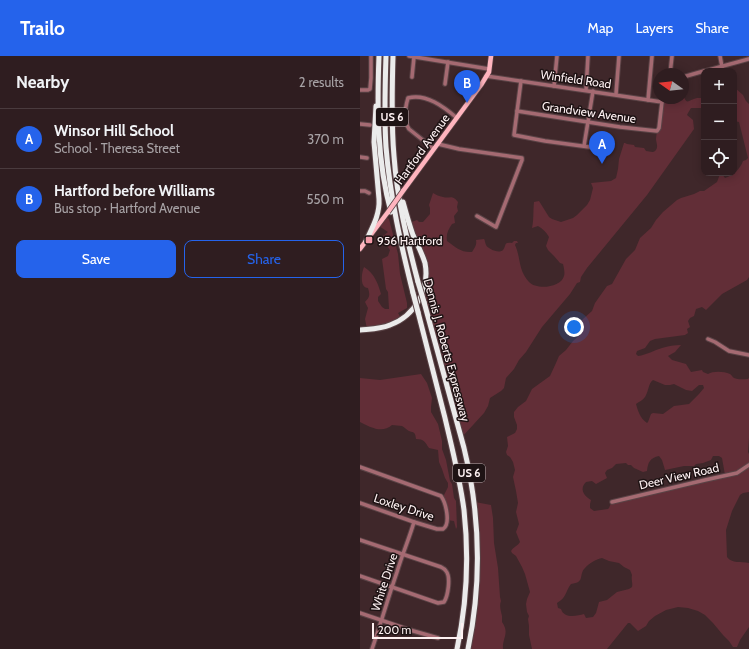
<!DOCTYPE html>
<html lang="en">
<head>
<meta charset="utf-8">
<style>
  :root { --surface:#2f1d20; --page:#3b2a2d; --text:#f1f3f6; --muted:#a7a2a5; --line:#4a3b3e; --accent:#2563eb }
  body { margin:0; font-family:Cabin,sans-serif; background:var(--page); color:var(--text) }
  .controls { position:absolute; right:12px; top:12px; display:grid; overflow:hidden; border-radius:8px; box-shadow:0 2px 10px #0003 }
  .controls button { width:36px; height:36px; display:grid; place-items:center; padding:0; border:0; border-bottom:1px solid var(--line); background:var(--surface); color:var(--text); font:20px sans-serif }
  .compass { position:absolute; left:293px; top:12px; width:36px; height:36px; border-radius:50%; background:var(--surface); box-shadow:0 2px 10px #0003; rotate:285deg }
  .scale { position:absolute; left:12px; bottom:10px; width:91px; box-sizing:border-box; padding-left:4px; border:2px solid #fef1f2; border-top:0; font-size:11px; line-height:14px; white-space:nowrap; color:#fef1f2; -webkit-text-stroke:3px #1e1314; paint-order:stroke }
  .you { position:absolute; left:214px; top:271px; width:14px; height:14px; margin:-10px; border:3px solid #fff; border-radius:50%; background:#1a73e8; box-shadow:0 0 0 6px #1a73e833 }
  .badge { display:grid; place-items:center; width:26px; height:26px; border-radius:50%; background:var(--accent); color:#fff; font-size:13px; font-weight:700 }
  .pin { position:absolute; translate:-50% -33px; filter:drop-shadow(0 1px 2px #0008) }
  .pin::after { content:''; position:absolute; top:21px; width:14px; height:12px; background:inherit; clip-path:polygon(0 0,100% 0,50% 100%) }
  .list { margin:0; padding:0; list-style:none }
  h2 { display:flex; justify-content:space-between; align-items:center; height:52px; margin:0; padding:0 16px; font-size:17px }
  h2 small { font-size:13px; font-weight:400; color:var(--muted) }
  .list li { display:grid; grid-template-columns:26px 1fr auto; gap:12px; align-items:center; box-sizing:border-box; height:60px; padding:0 16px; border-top:1px solid var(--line) }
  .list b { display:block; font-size:15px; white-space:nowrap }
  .list p { margin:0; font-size:13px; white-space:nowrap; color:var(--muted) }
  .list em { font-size:13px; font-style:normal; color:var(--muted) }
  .actions { display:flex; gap:8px; padding:12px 16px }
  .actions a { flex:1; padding:9px 0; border:1px solid var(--accent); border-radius:8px; text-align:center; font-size:14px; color:var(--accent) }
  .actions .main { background:var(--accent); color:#fff }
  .icon { flex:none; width:22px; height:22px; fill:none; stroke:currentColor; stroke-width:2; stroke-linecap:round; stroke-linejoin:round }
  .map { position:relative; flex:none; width:389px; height:593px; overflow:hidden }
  header { display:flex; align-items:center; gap:24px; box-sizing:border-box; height:56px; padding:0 20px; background:var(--accent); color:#fff }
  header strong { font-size:19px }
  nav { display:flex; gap:22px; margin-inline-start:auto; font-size:14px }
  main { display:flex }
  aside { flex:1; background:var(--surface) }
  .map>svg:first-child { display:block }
</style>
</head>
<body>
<header>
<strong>Trailo</strong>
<nav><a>Map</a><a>Layers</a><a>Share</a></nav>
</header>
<main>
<aside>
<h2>Nearby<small>2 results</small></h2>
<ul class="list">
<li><span class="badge">A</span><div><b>Winsor Hill School</b><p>School · Theresa Street</p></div><em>370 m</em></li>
<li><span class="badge">B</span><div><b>Hartford before Williams</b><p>Bus stop · Hartford Avenue</p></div><em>550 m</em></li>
</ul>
<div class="actions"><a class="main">Save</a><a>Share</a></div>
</aside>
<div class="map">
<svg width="389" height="593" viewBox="0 0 389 593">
  <rect width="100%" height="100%" fill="#3f272a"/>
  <g fill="#622e37" fill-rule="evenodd">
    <path d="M374 31 383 39 386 45 389 48V221L387 224 362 238 346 254 342 251 336 253 334 260 330 262 328 265 330 271 327 273 328 277 325 279 295 283 290 285 285 292 277 295 276 298 278 300C287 299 294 294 302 292 308 290 315 289 321 289L315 296 308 300 312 304 326 308 331 316 342 314 343 316 348 318C353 315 363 315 370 318 372 319 372 321 374 322 378 324 384 323 388 323L389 322V382L388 396 389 398V436L383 437 380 439 372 455 366 474 367 501C372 508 381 505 389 507V571L380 584 377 591H373L369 585 363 579 353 567 345 559 338 555 328 552 318 551 306 554 295 560 289 565 286 570 278 575 270 567H268L247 593H172L169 579V570L168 563 169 560 167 556 166 548 167 543 170 536 165 518 162 511 156 500 152 497 151 495C153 491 158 490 160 486L156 476 159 468 156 456 158 447 156 435 153 421 155 414 153 406 150 401 147 399 146 396 148 390 147 381 155 377 157 373V369L154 361V356L158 351 166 345 172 333 190 320 196 307 199 300 206 294 213 285 220 279 221 276 220 271V267L223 263 232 255 235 247 247 230 252 228 266 203 275 194 280 182 291 172 296 164 303 156 317 144 321 142 334 138 340 135H344L357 126 360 118H362L365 122C374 119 380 113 383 105L386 104 388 102 379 66 374 65ZM293 324 305 329H310L314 328 326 334 332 335 339 329H343L344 332 339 338 329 348 314 350 303 358 293 357 291 358 288 366 287 367C280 362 278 355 276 348 280 345 284 344 286 339 289 334 288 328 293 324ZM299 400 302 404 305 414 324 410H334L336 408 343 407 351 404 353 400H359L362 402 365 419 251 447 249 452 248 453 234 455 230 452V448L231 444C224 440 219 433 226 426L232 425 236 428 247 422 245 417 247 414 252 412 256 408 266 407 268 409H271L274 412 283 416 287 415C288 406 290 402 299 400ZM242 502 249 505 259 507 264 511 270 514 272 519C271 524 273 527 272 531L269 533 257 536 247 544 239 546 236 557 233 561 226 562 224 558C217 560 204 563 201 553L198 552 197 547C207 541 205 536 211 528 226 526 218 519 225 512 229 507 237 503 242 502Z"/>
    <path d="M323 36C326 51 328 44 337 42 340 42 342 42 344 41V52H331L328 57 327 59 333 64 334 73 287 139 227 212 221 221 220 226 217 227 210 238 182 271 166 296 159 304 154 313 146 322 144 332 141 335 130 342 128 350 124 357 102 381 63 240 67 219 49 167 57 164 59 166H63L70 158V152L69 149 73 137C76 139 79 140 83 141 90 143 92 138 98 146L97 151 98 155 94 160 95 167 92 168C88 174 86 178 87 185 95 191 102 197 112 196 115 191 117 189 116 184L124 183C125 184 125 187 126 189 128 193 139 198 143 194 147 189 143 186 152 187L154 185H157L158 187H156L155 189C161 202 158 214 169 226 176 234 201 232 204 220 205 217 204 212 203 208L200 207 194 200 188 194 186 190 189 181C186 176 183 173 178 170L172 172C174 163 173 155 174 146L179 145 189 161 192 163 201 166 213 162 217 159 227 149 230 144 233 132 231 127 251 125 256 122 258 113 259 103 264 87H265L267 88 274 89 275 91 284 92 286 95C289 95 293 97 295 95 299 92 296 86 296 83 297 70 300 58 302 45L304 44 314 48 319 46 321 42H323Z"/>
    <path d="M25 160 29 163 38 198 40 218 47 247V252L38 257 42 264 7 273 5 263 8 252 5 246C10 241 10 239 8 232 0 232 1 218 4 211 14 217 18 227 21 238L18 241V245L22 251 25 253H29L28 236 26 233 22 203 28 200 30 194 27 190 22 187 23 180 28 176 19 170Z"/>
    <path d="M61 318 67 327 72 342 71 351V356L78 368 82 385V393L86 404 90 425 92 428 94 442 96 445 97 471 96 473 94 465 87 464 83 441 88 431V427L85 422 82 413 79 406 78 394 69 392C65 386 64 383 56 383 55 376 55 377 49 375 47 374 44 371 42 370L32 369C22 378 10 371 0 366V322L20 324Z"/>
    <path d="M115 446 131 449 133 462 134 487 138 512 140 541 141 545C139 550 141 555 142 560 142 562 142 564 142 566 150 577 142 582 143 593H109L115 553Z"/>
  </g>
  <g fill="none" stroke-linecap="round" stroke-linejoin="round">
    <g stroke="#5a4346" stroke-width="5.5">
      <g id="minor">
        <polyline points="49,0 129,13"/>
        <polyline points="360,0 362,11"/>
        <polyline points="345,15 389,3"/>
        <polyline points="310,18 312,0"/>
        <polyline points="126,20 302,46"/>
        <polyline points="52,21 54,1"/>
        <polyline points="323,21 344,15"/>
        <polyline points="161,25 154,79 185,85 244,93"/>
        <polyline points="85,28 88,6"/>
        <polyline points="194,30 197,0"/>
        <polyline points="0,34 8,34 10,33 11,22 11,0"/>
        <polyline points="226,34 228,0"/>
        <polyline points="256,38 259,0"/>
        <polyline points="288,44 292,0"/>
        <polyline points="157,55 260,71 297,75 299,72 302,46"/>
        <polyline points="0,68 10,69"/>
        <polyline points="78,88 99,93 162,102 162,104 136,171 117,160"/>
        <polyline points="224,90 233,35"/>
        <path d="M74 93 49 73C43 64 45 52 48 42 66 37 84 51 97 62"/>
        <polyline points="0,101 7,102"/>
        <polyline points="0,135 5,135 9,137"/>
        <polyline points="348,283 355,286 369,295 389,299"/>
        <path d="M0 411 81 440C86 447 91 468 83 473H77L54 466 0 447"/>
        <polyline points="252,446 345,424 377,417 389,409"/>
        <path d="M0 484 81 511C83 512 85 513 86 515 91 521 88 540 84 546L78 547 0 520"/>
        <polyline points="0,557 50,574 78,582"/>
        <path d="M12 593C21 567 28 542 37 516 42 499 49 483 54 466"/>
      </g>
    </g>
    <g stroke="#5a4346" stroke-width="6">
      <g id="major">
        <polyline points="43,135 121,29 129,16 131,0"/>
        <polyline points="0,193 28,156"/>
      </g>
    </g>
    <g stroke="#5a4346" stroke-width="7">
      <g id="highway">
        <path d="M19 0C17 52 17 106 31 156"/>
        <path d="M26 0C25 30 24 61 26 91 30 141 41 189 53 237"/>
        <path d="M33 0C32 33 31 67 34 100 37 143 47 184 58 226"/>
        <path d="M6 185C12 172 20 159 19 143L14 86 16 50"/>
        <path d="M64 246 104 392C120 458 122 526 108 593"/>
        <path d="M58 256C67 291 76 327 85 362 92 392 100 423 104 454 109 500 107 547 97 593"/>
        <path d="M0 274C10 273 21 273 30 269 55 260 70 233 65 207 62 197 57 188 53 179 49 168 46 157 43 146"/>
      </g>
    </g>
    <use href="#minor" stroke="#a56a72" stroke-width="3.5"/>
    <use href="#major" stroke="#ffb4be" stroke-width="4.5"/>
    <use href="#highway" stroke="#ebebeb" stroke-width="5"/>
    <g stroke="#5a4346" stroke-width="6" stroke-linecap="butt">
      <polyline id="major-bridge" points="28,156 43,135"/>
    </g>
    <g stroke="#5a4346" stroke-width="7" stroke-linecap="butt">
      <g id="highway-bridge">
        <polyline points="58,226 64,246"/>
        <polyline points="53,237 58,256"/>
      </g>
    </g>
    <use href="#major-bridge" stroke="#ffb4be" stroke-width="4.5"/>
    <use href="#highway-bridge" stroke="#ebebeb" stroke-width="5"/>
  </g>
  <rect fill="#f39aa7" stroke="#1e1314" stroke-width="1.5" x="5" y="180" width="8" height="8" rx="2"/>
  <g text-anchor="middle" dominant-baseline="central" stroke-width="3" stroke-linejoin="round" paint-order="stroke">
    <g fill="#1e1314" stroke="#bbaeaf" stroke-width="1">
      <rect x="16" y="52" width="32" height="18" rx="3"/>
      <rect x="93" y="408" width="32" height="18" rx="3"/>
    </g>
    <g font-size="11" font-weight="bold" fill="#fef1f2">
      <text x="32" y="61">US 6</text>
      <text x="109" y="417">US 6</text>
    </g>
    <g font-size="12" fill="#fef1f2" stroke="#1e1314">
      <text transform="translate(216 23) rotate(8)">Winfield Road</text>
      <text transform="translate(229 56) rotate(8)">Grandview Avenue</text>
      <text transform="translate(62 93) rotate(-54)">Hartford Avenue</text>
      <text transform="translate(87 294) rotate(75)">Dennis J. Roberts Expressway</text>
      <text transform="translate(319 420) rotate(-13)">Deer View Road</text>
      <text transform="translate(44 451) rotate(18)">Loxley Drive</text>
      <text transform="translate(24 526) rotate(-72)">White Drive</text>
    </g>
    <g font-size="12" fill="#fef1f2" stroke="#1e1314" text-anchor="start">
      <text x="17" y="184">956 Hartford</text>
    </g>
  </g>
</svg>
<div class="controls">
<button>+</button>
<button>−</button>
<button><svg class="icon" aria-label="locate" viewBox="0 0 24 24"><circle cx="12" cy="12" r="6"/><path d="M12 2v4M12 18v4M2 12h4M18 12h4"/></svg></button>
</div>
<svg class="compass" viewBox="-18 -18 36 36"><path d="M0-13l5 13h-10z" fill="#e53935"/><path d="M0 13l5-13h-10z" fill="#a7a2a5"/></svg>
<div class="scale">200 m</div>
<div class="you"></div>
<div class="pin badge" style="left:242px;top:108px">A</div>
<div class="pin badge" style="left:107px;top:47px">B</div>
</div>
</main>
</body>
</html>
